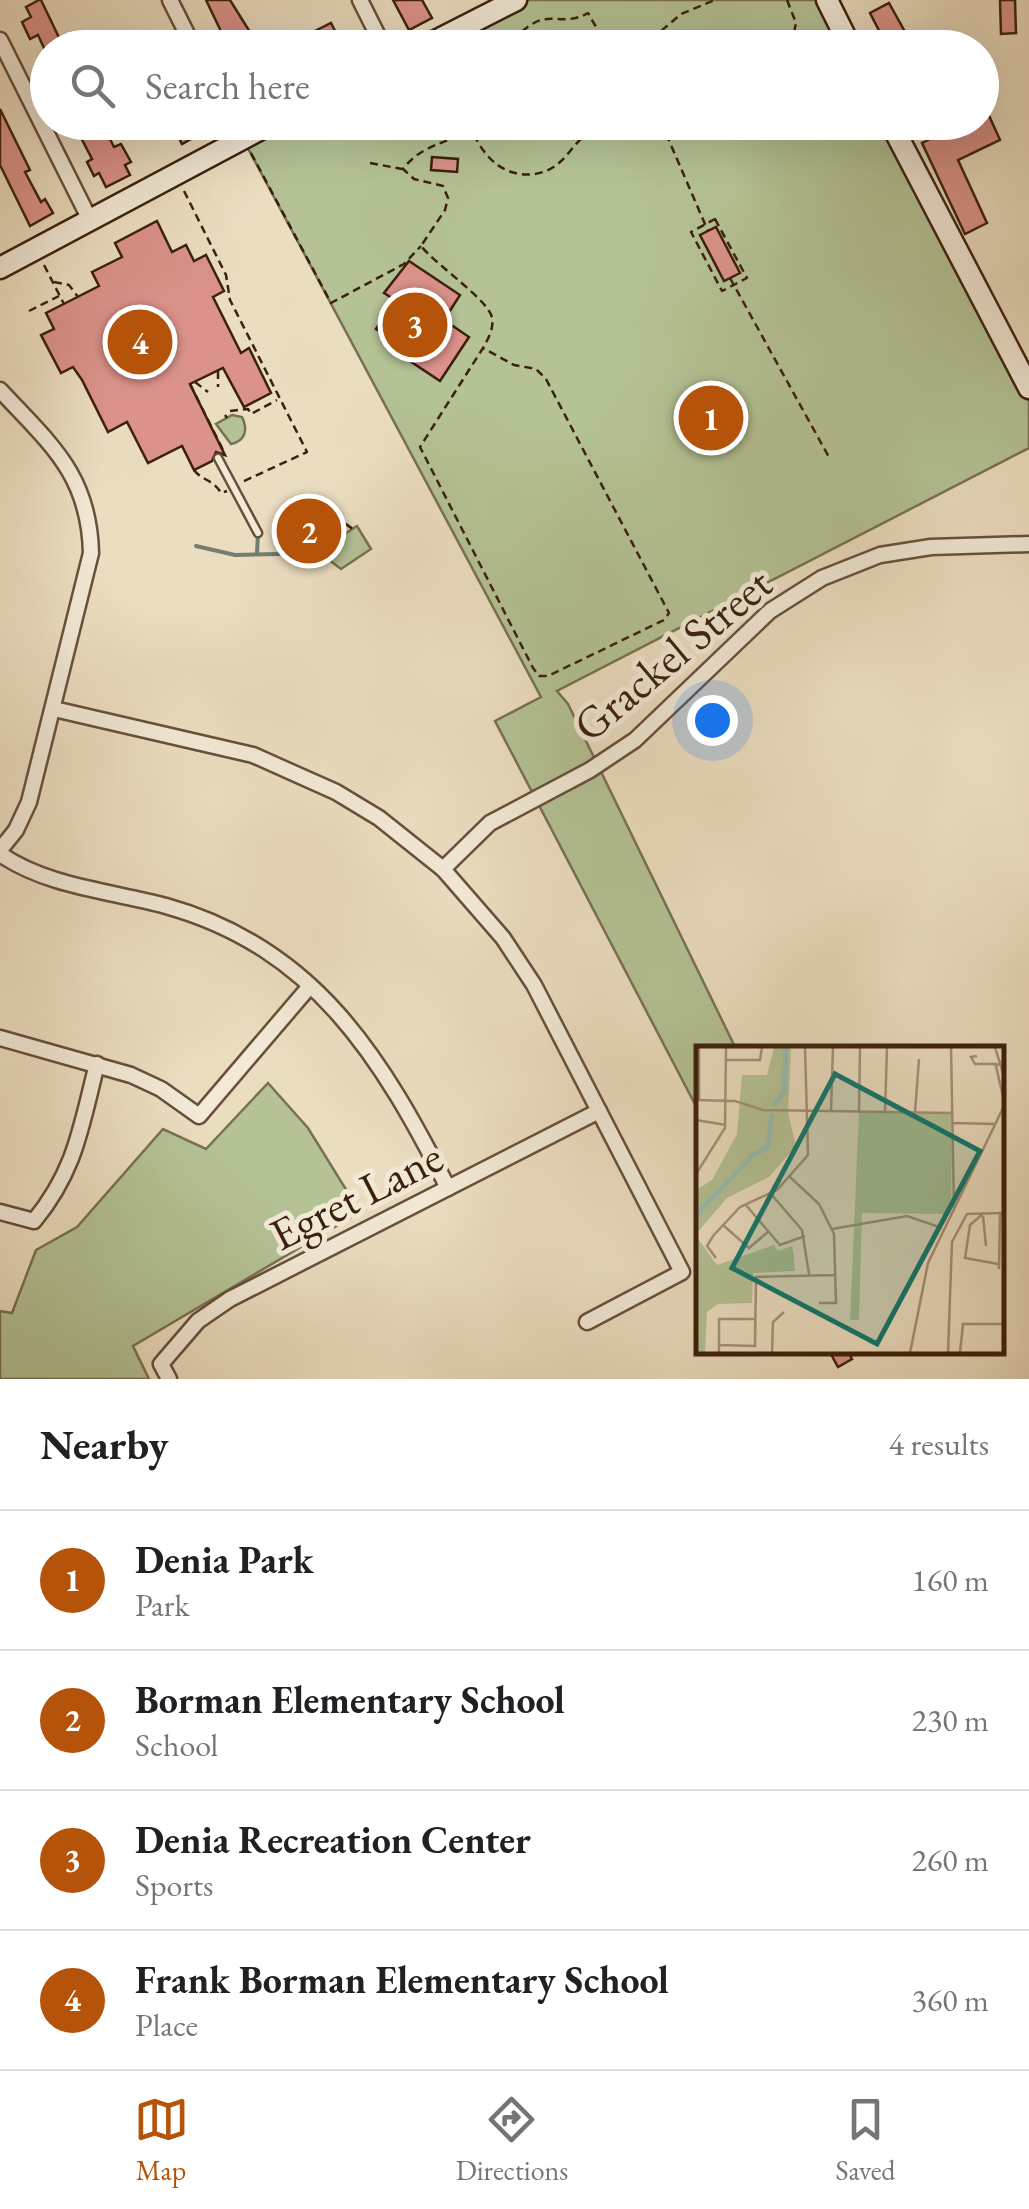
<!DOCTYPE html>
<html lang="en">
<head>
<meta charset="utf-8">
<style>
  :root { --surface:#fff; --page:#f2f2f2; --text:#202124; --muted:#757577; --line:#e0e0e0; --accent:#b45309 }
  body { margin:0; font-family:"EB Garamond",serif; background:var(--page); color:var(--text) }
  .you { position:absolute; left:712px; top:720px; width:35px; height:35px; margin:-25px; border:8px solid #fff; border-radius:50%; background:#1a73e8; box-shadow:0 0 0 15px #1a73e833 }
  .badge { display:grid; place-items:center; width:65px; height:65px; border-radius:50%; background:var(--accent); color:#fff; font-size:32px; font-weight:700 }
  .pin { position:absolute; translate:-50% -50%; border:5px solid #fff; box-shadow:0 2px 10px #0006 }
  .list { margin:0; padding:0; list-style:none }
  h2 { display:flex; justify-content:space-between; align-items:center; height:130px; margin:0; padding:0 40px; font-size:42px }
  h2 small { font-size:32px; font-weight:400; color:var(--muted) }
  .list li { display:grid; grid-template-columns:65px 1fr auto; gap:30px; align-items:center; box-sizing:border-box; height:140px; padding:0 40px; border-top:2px solid var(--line) }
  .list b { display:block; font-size:38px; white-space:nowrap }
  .list p { margin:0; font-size:32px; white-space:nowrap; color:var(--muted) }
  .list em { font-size:32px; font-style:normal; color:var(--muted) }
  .icon { flex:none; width:55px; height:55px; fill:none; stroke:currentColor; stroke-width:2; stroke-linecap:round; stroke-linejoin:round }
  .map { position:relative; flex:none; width:1029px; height:1379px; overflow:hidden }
  .search { position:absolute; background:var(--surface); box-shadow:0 10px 40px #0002; left:30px; right:30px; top:30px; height:110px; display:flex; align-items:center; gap:25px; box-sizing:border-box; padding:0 35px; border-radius:55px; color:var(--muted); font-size:38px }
  .sheet { height:690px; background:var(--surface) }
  nav { display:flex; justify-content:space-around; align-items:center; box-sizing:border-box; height:140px; border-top:2px solid var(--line); background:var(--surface); font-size:28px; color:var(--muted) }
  nav a { display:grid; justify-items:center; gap:5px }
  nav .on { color:var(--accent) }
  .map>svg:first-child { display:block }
</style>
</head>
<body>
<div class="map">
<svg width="1029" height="1379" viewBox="0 0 1029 1379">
  <rect width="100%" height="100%" fill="#ebddc0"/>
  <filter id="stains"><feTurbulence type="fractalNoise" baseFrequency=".002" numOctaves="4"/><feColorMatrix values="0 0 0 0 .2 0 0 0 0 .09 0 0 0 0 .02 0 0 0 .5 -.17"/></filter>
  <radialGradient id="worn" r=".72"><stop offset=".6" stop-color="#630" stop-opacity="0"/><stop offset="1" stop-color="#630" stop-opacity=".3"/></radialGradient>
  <g fill="#b4c295" stroke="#787150" stroke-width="2.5">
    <polygon points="513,0 828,0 852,48 421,48"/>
    <polygon points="275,122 891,123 1029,387 1029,448 557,691 568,704 736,1049 699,1049 699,1112 495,721 541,697 243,139"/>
    <path d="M232 415 242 417C248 429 246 441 231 444L216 424Z"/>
    <polygon points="337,526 346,533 357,526 371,549 341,569 312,547 315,537"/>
    <polygon points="268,1083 308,1128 360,1212 133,1346 149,1379 0,1379 0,1311 12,1313 36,1250 77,1227 163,1129 206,1149"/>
  </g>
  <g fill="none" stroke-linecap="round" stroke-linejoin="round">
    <g stroke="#737e70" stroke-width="4">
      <polyline points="196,546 235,555 279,554"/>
      <polyline points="257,553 258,533"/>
    </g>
  </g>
  <g fill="#db928a" stroke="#3b200c" stroke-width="2.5">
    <polygon points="39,0 41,0 64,48 44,48 38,35 30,39 22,22 31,17 26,7"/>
    <polygon points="206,0 230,0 260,48 229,48"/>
    <polygon points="393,0 422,0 432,18 409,30"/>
    <polygon points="1000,0 1015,0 1016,33 1001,34"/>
    <polygon points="889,3 904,30 897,34 904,48 888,48 870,13"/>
    <polygon points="331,23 344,48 303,48 299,39"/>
    <polygon points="982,100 1000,140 958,160 987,223 965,234 922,143 944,132 939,122 982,122"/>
    <polygon points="0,109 30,170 25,172 41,202 45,199 53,213 30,226 0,165"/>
    <polygon points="73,122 101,122 114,147 121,144 131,162 125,165 130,175 106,187 99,173 94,176 87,162 92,159"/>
    <polygon points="171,122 194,122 200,134 182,144"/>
    <polygon points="432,157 458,159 457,172 431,170"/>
    <polygon points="157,221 172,252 186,245 194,261 206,255 224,291 213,297 241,353 249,348 271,393 244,407 223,368 190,384 225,455 216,452 212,461 194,470 182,446 148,463 127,422 108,432 82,380 73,367 61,373 41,335 54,329 46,313 99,286 92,272 122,257 115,243"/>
    <polygon points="716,227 740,273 724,281 700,235"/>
    <polygon points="409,261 460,295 444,320 469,337 440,381 404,357 408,350 376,329 395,300 384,293"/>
    <polygon points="840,1352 848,1352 852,1359 838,1367 832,1356"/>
  </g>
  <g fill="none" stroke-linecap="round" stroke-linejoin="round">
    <g stroke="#674f39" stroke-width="11">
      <polyline id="lane" points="218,458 258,533"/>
    </g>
    <g stroke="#674f39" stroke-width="19">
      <g id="street">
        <polyline points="170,0 194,48"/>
        <polyline points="360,0 384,48"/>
        <polyline points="0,40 89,218"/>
        <path d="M0 390C50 444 89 474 91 553L29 802 16 830 0 850"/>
        <polyline points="54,709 253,755 336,792 379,818 443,869 503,938 534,985 682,1272 587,1322"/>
        <path d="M0 854C48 887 111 891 166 906 316 948 382 1059 448 1188"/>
        <polyline points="443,869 490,823 590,770 635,740 770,611 822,578 880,555 931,547 1029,544"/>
        <polyline points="0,1038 131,1075 161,1089 199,1116 310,986"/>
        <path d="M0 1212 34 1221C76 1170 81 1126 97 1064"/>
        <polyline points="169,1379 161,1364 198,1321 230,1299 599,1111"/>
      </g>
    </g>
    <g stroke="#3b200c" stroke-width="25">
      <g id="secondary">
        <polyline points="827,0 851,48"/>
        <polyline points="422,48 516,0"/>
        <polyline points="890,122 1029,388"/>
        <polyline points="0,268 274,122"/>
      </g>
    </g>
    <g stroke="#3b200c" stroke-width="2.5" stroke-dasharray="8 5" stroke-linecap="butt">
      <polyline points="787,0 796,23 791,48"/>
      <path d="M502 48C514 41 522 29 534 23 551 13 565 26 588 13L608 48"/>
      <polyline points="614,48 638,33 661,31 681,14 715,0"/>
      <path d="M471 122C472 136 484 154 495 163 513 178 542 179 560 162 568 155 574 145 582 138 589 132 601 127 609 122"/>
      <polyline points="661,122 708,231"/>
      <path d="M471 130C447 143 421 145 403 169L414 179 443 186 448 198 445 210 421 246C436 265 490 301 492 318 494 329 488 339 483 348L420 447 533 668 539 676H548L664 620 669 613 546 379 536 369 514 365 483 348"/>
      <polyline points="251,153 331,303 404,264 421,246"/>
      <polyline points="370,163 402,169"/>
      <polyline points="184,191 226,275 230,300 307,452 242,482"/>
      <polygon points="715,219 747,278 722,291 691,232"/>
      <polyline points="44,265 64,304"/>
      <polyline points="730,278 830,459"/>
      <polyline points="54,282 69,285 78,297"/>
      <polyline points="29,311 59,296"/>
      <polyline points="218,371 218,387"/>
      <polyline points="195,382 208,392"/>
      <polyline points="190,384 223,450"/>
      <polyline points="230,411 248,409 251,414 277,400"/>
      <polyline points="225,415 227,418"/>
      <path d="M194 470C201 480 214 480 221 493L227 491"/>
      <polyline points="329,505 334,516 353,529"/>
      <polyline points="309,515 320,535"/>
    </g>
    <use href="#lane" stroke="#f2e9d6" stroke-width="6"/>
    <use href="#street" stroke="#f2e9d6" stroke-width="14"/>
    <use href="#secondary" stroke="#f2e9d6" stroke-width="20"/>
  </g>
  <g text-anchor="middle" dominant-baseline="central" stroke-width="10" stroke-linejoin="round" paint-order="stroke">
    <g font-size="45" fill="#3b200c" stroke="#f2e9d6">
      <text transform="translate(672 654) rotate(-40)">Grackel Street</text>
      <text transform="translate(356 1195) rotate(-27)">Egret Lane</text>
    </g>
  </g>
  <g transform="translate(696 1046)">
    <rect width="308" height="308" fill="#ebddc0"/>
    <path d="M78 1H95L92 67 100 100 73 131 31 152 0 188V144L16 134 41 88 46 29H71ZM163 65 256 67 255 168 166 167 163 274H154ZM0 190 21 219 78 199 82 205 96 200 98 209 99 225 57 227 56 257 22 258 11 266 9 307H0Z" fill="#b4c295"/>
    <path fill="none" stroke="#98bcb2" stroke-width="5" d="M78 60 88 46 90 1M0 169 57 109 72 101 76 68"/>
    <path fill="none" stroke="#a59178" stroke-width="2.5" d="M255 1 258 162M299 1 308 31M281 10 275 11 279 18H301M30 14H64L66 1M308 14 300 20 308 55M0 54 39 55 67 64 256 67M3 54V1M135 65 137 1M163 65 164 1M189 66 191 1M219 66 223 13M0 74 30 79M256 77 300 78M0 128 29 82 30 1M94 131 123 158 138 188 140 257H123M75 148 106 184 113 228M49 158 84 199 109 190M288 167 274 179 269 212 302 218M287 170 290 200M27 179 53 202 73 185M136 183 211 170 246 182M20 212 11 200 17 190 44 161 81 144 112 109 109 1M303 223 304 167M23 299 59 300 60 231 140 229M23 307V273H59M76 307 77 276 88 266M214 307 232 217 308 60M252 307 256 196 271 168 308 167M264 307 267 278H308"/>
    <path fill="#0f766e" fill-opacity="0.15" stroke="#0f766e" stroke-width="5" d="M139 28 284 105 181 298 36 222Z"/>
    <rect width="308" height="308" fill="none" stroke="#3b200c" stroke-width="5"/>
  </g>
  <rect width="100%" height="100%" filter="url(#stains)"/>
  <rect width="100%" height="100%" fill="url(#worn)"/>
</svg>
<div class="you"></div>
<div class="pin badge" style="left:711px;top:418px">1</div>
<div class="pin badge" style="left:309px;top:531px">2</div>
<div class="pin badge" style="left:415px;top:325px">3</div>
<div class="pin badge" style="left:140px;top:342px">4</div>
<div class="search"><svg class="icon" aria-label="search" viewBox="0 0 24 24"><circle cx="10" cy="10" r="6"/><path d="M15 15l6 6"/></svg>Search here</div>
</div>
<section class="sheet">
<h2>Nearby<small>4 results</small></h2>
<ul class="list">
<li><span class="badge">1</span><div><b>Denia Park</b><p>Park</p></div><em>160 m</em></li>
<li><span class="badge">2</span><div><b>Borman Elementary School</b><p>School</p></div><em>230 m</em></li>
<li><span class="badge">3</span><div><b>Denia Recreation Center</b><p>Sports</p></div><em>260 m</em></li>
<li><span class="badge">4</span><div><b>Frank Borman Elementary School</b><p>Place</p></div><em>360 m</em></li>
</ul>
</section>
<nav>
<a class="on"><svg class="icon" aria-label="map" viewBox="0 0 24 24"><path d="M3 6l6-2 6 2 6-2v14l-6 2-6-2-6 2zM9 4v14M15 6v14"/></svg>Map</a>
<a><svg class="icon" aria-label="directions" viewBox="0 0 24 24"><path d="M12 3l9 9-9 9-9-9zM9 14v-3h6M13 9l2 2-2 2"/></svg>Directions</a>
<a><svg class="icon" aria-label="saved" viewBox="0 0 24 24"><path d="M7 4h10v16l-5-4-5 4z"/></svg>Saved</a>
</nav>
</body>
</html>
